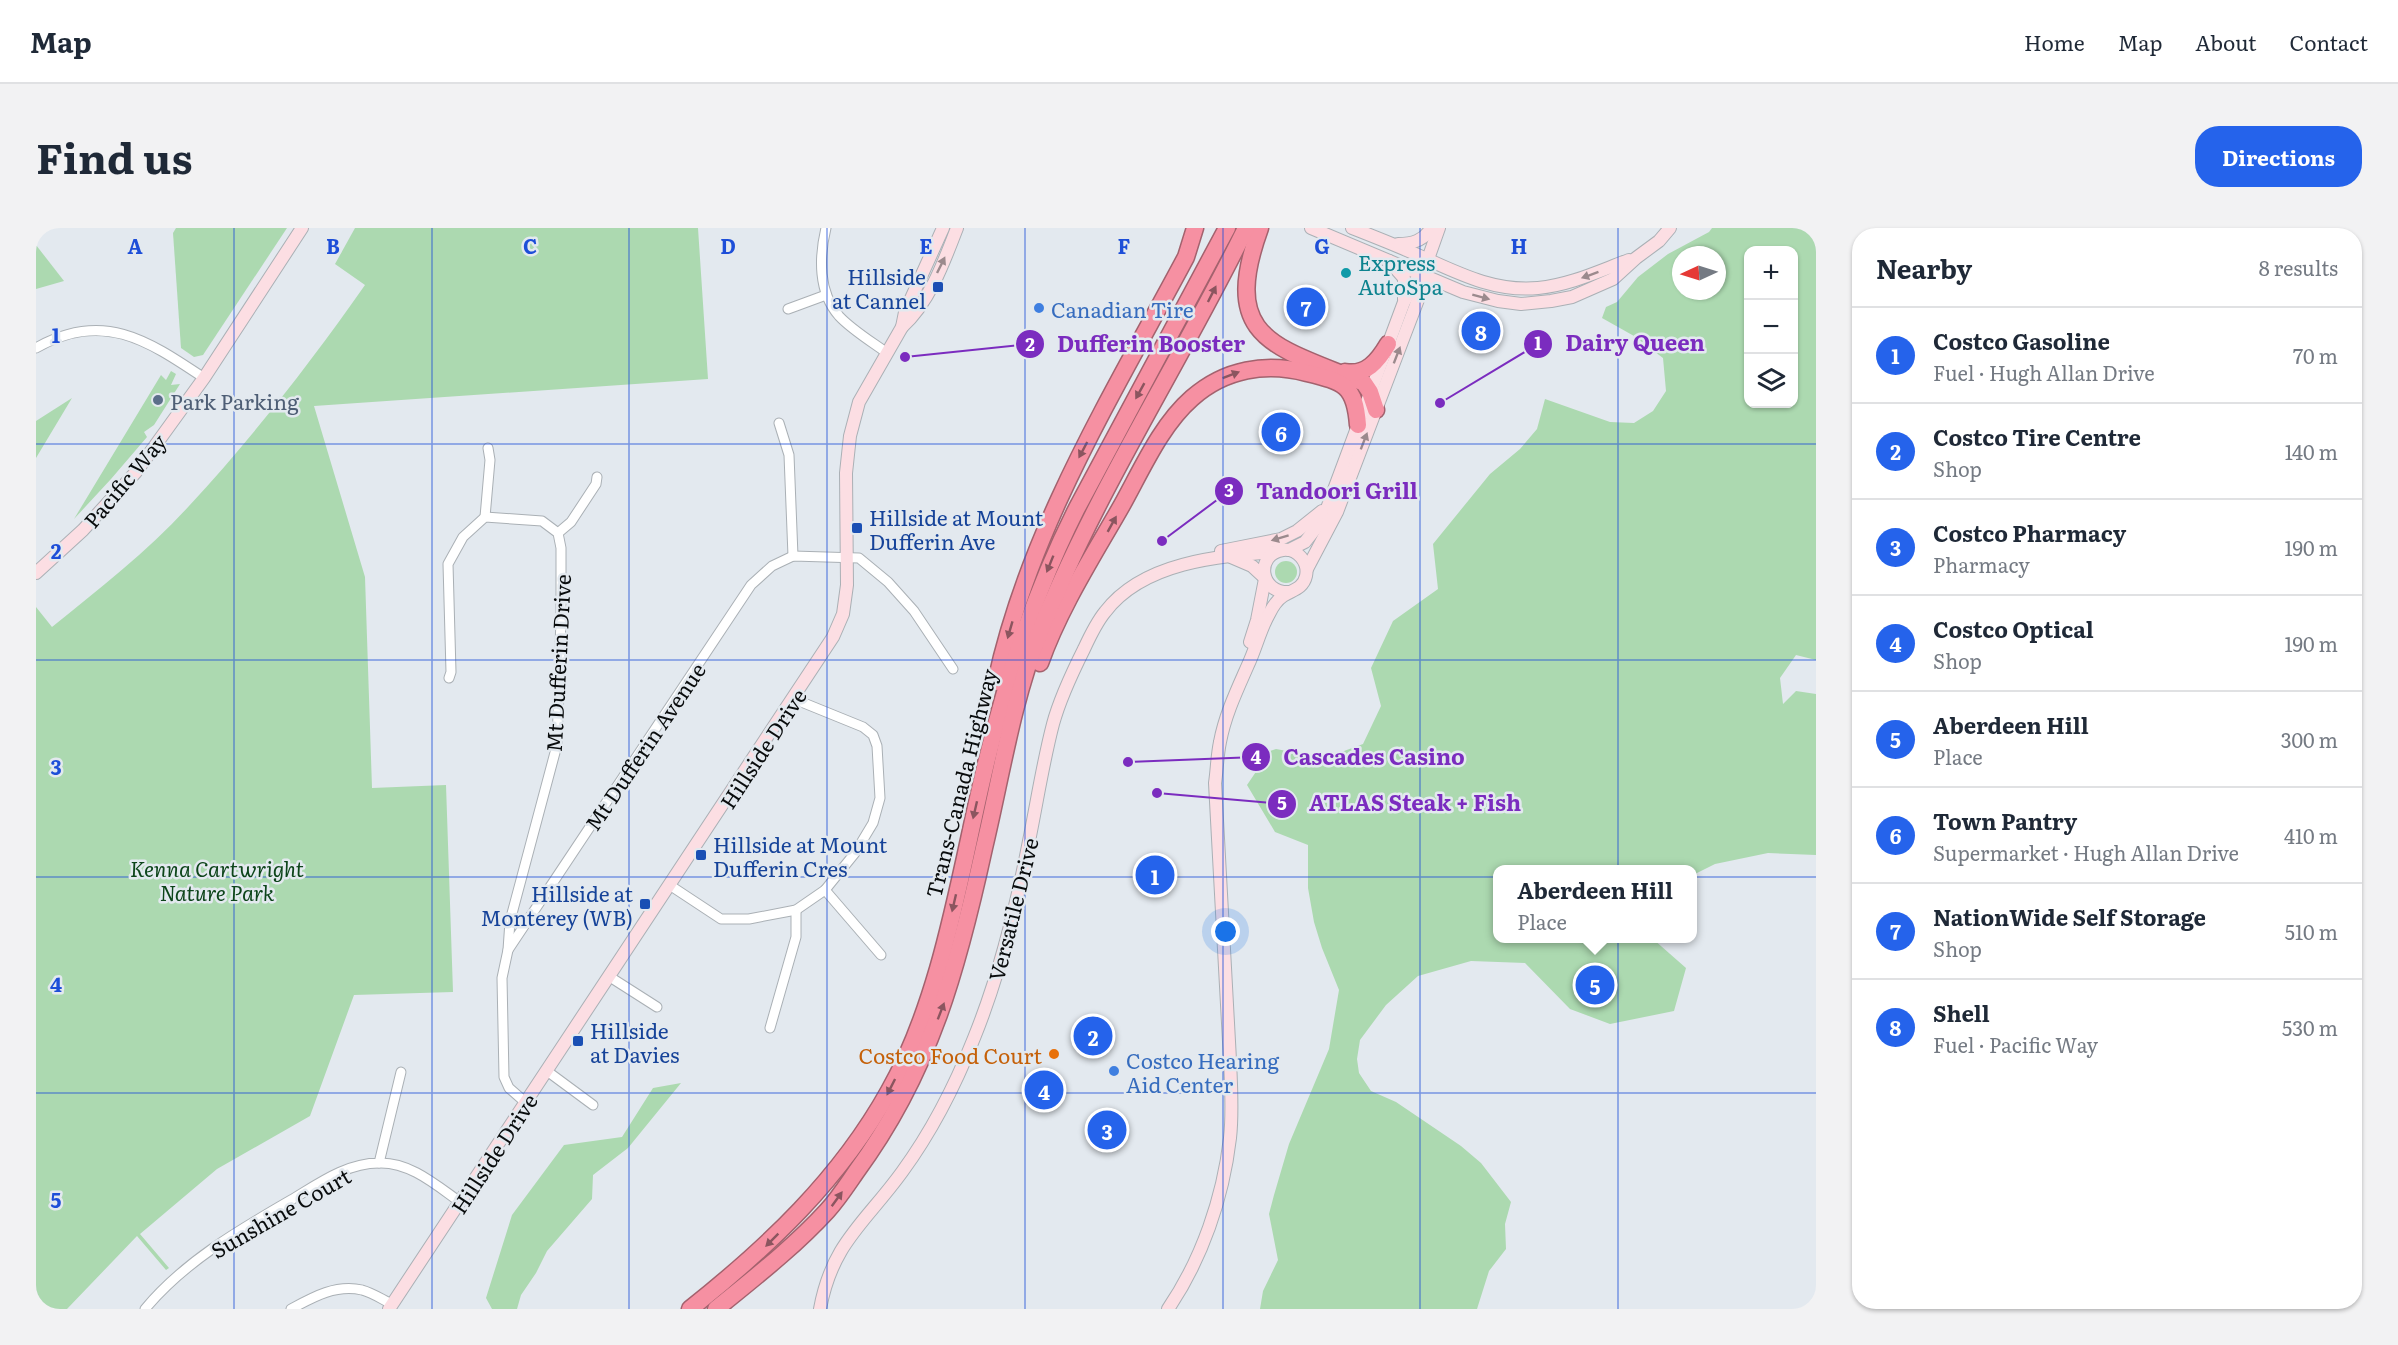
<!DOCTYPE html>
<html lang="en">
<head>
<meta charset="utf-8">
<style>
  :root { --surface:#fff; --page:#f2f2f3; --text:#1f2937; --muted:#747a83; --line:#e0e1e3; --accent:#2563eb }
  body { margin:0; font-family:Literata,serif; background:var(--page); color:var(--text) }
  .controls { position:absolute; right:18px; top:18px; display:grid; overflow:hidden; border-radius:12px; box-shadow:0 2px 4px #0004 }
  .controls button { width:54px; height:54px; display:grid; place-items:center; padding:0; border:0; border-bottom:2px solid var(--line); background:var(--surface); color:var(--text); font:30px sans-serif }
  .compass { position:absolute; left:1636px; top:18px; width:54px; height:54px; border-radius:50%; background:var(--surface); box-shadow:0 2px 4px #0004; rotate:266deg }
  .you { position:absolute; left:1190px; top:704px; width:21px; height:21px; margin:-15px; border:4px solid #fff; border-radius:50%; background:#1a73e8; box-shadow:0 0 0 9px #1a73e833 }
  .badge { display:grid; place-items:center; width:39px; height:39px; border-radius:50%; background:var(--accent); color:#fff; font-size:20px; font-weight:700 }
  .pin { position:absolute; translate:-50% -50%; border:3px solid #fff; box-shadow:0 2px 6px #0006 }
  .popup { position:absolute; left:1457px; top:637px; width:204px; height:78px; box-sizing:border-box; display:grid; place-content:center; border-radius:12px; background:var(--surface); filter:drop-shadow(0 2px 4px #0005); font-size:20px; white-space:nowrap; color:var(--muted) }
  .popup b { font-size:22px; color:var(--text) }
  .popup::after { content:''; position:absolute; left:50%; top:100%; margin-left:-12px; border:12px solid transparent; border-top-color:var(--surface) }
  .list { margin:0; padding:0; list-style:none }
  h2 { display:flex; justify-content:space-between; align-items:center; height:78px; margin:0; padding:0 24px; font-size:26px }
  h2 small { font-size:20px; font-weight:400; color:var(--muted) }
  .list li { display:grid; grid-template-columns:39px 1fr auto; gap:18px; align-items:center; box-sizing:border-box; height:96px; padding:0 24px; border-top:2px solid var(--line) }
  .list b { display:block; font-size:22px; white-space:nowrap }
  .list p { margin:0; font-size:20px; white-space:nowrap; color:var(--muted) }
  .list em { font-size:20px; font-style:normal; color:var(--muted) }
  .icon { flex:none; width:33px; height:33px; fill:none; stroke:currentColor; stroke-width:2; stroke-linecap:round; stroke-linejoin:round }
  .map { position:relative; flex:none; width:1780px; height:1081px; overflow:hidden; border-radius:24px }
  header { display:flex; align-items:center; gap:36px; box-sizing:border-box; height:84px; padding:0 30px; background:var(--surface); border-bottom:2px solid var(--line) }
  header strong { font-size:28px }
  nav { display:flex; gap:33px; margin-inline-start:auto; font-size:21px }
  .intro { display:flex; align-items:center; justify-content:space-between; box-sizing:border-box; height:144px; padding:0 36px }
  h1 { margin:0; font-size:42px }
  .button { padding:15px 27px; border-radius:24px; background:var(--accent); color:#fff; font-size:21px; font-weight:700 }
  main { display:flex; gap:36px; padding:0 36px }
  aside { flex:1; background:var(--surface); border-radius:24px; box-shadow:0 2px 4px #0004 }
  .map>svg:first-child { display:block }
</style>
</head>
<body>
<header>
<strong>Map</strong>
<nav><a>Home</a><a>Map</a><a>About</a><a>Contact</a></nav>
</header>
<div class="intro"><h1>Find us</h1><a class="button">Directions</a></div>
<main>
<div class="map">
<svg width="1780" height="1081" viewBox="0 0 1780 1081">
  <rect width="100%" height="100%" fill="#e3e9ef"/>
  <g fill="#acd9b0" fill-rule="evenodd">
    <polygon points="140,0 251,0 167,127 158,129 145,120 137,5"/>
    <path d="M319 0H662L672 151 278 178 329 349 336 560 410 557 417 764 318 767 274 888 181 941 104 1006 133 1040 130 1042 101 1008 31 1081H0V379L16 399C63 361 112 323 153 278 217 209 275 134 329 57L299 36Z"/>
    <path d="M1676 0H1780V432L1760 427 1744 450 1747 476 1760 463 1780 466V627L1732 625 1679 636 1657 647 1656 642H1462V710L1617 711 1650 740 1638 783 1574 796 1534 781 1489 735 1435 733 1382 748 1350 777 1324 812 1321 831 1323 845 1335 863 1360 874 1425 918 1445 935 1475 974 1469 996 1470 1021 1453 1043 1441 1081H1224L1227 1063 1242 1032 1233 986 1238 967 1253 916 1293 821 1303 762 1286 720 1278 694 1272 660V617L1239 604 1211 557 1234 523 1240 521 1289 530 1327 516 1345 478 1335 440 1357 393 1402 361 1397 316 1454 246 1484 221 1501 201 1509 171 1574 194 1598 195 1617 183 1630 163 1627 130 1598 108 1566 90 1570 79 1581 74 1602 49 1632 26 1673 4ZM1712 22H1758V176H1712ZM1645 27H1681V63H1645Z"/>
    <polygon points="0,17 28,53 0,61"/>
    <polygon points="135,143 140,146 135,157 144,156 118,197 108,204 111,209 75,251 38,291 125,147 130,152"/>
    <polygon points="36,170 0,230 0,193"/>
    <circle cx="1250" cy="344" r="11"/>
    <polygon points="645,855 592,920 557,947 556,971 511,1023 500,1045 485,1067 481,1081 456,1081 450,1070 476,987 528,917 586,909 617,860"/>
  </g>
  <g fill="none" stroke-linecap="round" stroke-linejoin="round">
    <g stroke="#aab0b5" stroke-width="11">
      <g id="street">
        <path d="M790 0C783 29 782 64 803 88 816 102 836 114 851 125"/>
        <polyline points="752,81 790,67"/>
        <path d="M0 120C67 82 111 112 168 150"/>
        <polyline points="743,195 753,227 757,328"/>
        <polyline points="449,289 454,232 452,220"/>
        <polyline points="522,305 535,294 560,256 561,249"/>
        <polyline points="413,450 415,444 412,336 427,309 449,289 506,293 522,305 525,320 525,389 521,517 474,693 472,722 466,750 468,849 473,860 489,874"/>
        <polyline points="635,658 685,691 713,691 760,682 789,662 819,625 837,595 844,570 841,518 837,507 827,499 758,471"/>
        <polyline points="789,662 845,727"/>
        <polyline points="472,722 715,357 736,338 757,328 823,330 852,354 878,383 917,441"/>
        <polyline points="574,749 621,779"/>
        <polyline points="734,800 760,709 760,682"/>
        <polyline points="511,843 557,877"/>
        <polyline points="343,935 365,844"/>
        <path d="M109 1081C148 1034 203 1002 255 972 282 956 310 935 343 935 374 934 400 957 424 974"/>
        <path d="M255 1081C277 1069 300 1056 326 1062 337 1065 347 1072 356 1076"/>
      </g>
    </g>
    <g stroke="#aab0b5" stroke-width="14">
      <g id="secondary">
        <polyline points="1275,0 1427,64 1462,73 1485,76 1515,73 1536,69 1577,51 1600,30 1623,13 1634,0"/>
        <path d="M1316 0C1339 9 1362 18 1384 28 1422 45 1458 64 1502 60 1534 57 1563 43 1593 32"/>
        <path d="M1362 16C1376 16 1388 13 1395 0"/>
        <polyline points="1353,33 1368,50 1368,71"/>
        <path d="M866 99C893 75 908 34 921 0"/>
        <polyline points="1253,322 1269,314 1287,291 1368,74 1392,31 1403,0"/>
        <polyline points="1185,323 1245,311 1261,303 1286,283"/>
        <polyline points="1195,329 1216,338 1229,350"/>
        <polyline points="1271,341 1301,284 1391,48 1391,42"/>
        <polyline points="0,345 47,302 100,244 168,150 266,0"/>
        <polyline points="1214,414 1221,392 1229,351"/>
        <polyline points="353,1081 797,409 807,386 811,357 810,245 814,208 823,174 866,99 869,84 907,0"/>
        <path d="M784 1081C796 1015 829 995 866 944 896 903 919 858 938 810 964 746 980 680 993 613 1001 574 1007 534 1017 496 1024 470 1036 445 1048 421 1054 408 1060 395 1069 384 1107 334 1182 328 1239 324"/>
        <path d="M1132 1081C1166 1031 1187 970 1194 910 1197 884 1195 858 1194 832L1179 555C1181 542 1181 528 1184 514 1189 487 1201 462 1212 437 1220 420 1224 402 1233 386 1236 380 1241 372 1247 368 1256 362 1267 361 1270 348 1273 334 1261 320 1247 322 1219 326 1223 366 1254 364"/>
      </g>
    </g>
    <g stroke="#a3626e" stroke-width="19">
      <g id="highway">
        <path d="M1224 0C1183 113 1240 118 1328 155L1334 164 1340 182"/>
        <path d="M1309 144C1330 148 1342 133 1352 116"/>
        <path d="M1004 435C1024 379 1057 328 1086 277 1106 241 1125 197 1156 170 1189 141 1230 134 1271 145 1308 154 1319 157 1322 197"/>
        <path d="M960 454C993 301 1077 166 1150 29L1159 0"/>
        <path d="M654 1081C732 1019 804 951 853 863 903 775 922 658 944 561 966 463 996 369 1041 280L1191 0"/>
        <path d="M680 1081C718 1050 758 1019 791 983 802 971 811 957 820 944 894 844 922 739 948 620 965 549 976 474 1003 406 1059 264 1143 137 1210 0"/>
      </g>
    </g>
    <use href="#street" stroke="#fff" stroke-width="9"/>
    <use href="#secondary" stroke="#fcdee3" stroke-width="12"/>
    <use href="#highway" stroke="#f690a2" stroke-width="16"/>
  </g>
  <defs><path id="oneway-solid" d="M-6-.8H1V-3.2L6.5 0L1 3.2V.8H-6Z" transform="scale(1.5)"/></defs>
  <g fill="#9b8a8d">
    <use href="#oneway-solid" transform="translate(905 37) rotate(-64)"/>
    <use href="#oneway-solid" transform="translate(1554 47) rotate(160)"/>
    <use href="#oneway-solid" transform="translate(1445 69) rotate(15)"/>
    <use href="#oneway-solid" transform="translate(1361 127) rotate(-69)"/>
    <use href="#oneway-solid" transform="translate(1328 213) rotate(-69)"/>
    <use href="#oneway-solid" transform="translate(1244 310) rotate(163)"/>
  </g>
  <g fill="#8b555f">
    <use href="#oneway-solid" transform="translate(1176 66) rotate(-63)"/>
    <use href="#oneway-solid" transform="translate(1195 147) rotate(-21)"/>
    <use href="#oneway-solid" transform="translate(1104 163) rotate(119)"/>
    <use href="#oneway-solid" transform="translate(1047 222) rotate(118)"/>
    <use href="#oneway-solid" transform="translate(1076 296) rotate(-61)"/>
    <use href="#oneway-solid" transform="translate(1014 336) rotate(112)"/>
    <use href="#oneway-solid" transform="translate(974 402) rotate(106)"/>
    <use href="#oneway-solid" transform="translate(939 582) rotate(103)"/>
    <use href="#oneway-solid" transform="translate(918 675) rotate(103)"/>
    <use href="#oneway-solid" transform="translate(905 783) rotate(-69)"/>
    <use href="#oneway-solid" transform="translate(855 859) rotate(117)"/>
    <use href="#oneway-solid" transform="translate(801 971) rotate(-54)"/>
    <use href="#oneway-solid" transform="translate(736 1012) rotate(135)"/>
  </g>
  <path fill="none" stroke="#1d4ed8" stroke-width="1.5" stroke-opacity="0.55" d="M198 0V1081M396 0V1081M593 0V1081M791 0V1081M989 0V1081M1187 0V1081M1384 0V1081M1582 0V1081M0 216H1780M0 432H1780M0 649H1780M0 865H1780"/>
  <circle fill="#0f9aa8" stroke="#e3e9ef" stroke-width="2" cx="1310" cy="45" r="6"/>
  <g fill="#1a4fb4" stroke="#e3e9ef" stroke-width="2">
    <rect x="896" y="53" width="12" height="12" rx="3"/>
    <rect x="815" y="294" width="12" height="12" rx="3"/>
    <rect x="659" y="621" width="12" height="12" rx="3"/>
    <rect x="603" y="670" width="12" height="12" rx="3"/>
    <rect x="536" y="807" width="12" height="12" rx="3"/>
  </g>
  <g fill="#3f7fe0" stroke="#e3e9ef" stroke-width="2">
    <circle cx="1003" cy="80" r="6"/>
    <circle cx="1078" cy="843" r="6"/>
  </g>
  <circle fill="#5c6f8a" stroke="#e3e9ef" stroke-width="2" cx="122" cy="172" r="6"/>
  <circle fill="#e8710a" stroke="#e3e9ef" stroke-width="2" cx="1018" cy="826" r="6"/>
  <g text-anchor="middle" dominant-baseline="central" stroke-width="5" stroke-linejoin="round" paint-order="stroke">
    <g font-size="21" fill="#0d838f" stroke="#e3e9ef" text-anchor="start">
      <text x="1322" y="33">Express<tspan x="1322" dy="24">AutoSpa</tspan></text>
    </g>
    <g font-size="21" fill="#164399" stroke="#e3e9ef" text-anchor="start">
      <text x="890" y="47" text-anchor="end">Hillside<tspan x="890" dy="24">at Cannel</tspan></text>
      <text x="833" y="288">Hillside at Mount<tspan x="833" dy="24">Dufferin Ave</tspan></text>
      <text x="677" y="615">Hillside at Mount<tspan x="677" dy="24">Dufferin Cres</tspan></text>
      <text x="597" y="664" text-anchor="end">Hillside at<tspan x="597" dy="24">Monterey (WB)</tspan></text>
      <text x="554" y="801">Hillside<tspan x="554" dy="24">at Davies</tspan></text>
    </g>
    <g font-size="21" fill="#366cbe" stroke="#e3e9ef" text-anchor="start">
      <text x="1015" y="80">Canadian Tire</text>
      <text x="1090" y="831">Costco Hearing<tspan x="1090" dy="24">Aid Center</tspan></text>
    </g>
    <g font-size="21" fill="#4e5e75" stroke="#e3e9ef" text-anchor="start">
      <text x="134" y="172">Park Parking</text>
    </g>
    <g font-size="21" fill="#090c0d" stroke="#e3e9ef">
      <text transform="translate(88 252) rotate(-50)">Pacific Way</text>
      <text transform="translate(521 435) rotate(-87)">Mt Dufferin Drive</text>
      <text transform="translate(608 518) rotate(-56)">Mt Dufferin Avenue</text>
      <text transform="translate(726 520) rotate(-57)">Hillside Drive</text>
      <text transform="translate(924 555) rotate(-76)">Trans-Canada Highway</text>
      <text transform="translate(976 681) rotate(-76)">Versatile Drive</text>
      <text transform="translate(457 925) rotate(-57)">Hillside Drive</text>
      <text transform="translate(244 984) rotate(-30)">Sunshine Court</text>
    </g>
    <g font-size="21" font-style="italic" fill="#0d451a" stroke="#e3e9ef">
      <text x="181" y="639">Kenna Cartwright<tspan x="181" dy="24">Nature Park</tspan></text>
    </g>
    <g font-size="21" fill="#c56008" stroke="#e3e9ef" text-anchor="end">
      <text x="1006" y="826">Costco Food Court</text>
    </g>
  </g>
  <g font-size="20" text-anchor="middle" font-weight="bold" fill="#1d4ed8" stroke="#e3e9ef" stroke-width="5" stroke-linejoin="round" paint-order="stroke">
    <text x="99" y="26">A</text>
    <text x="297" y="26">B</text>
    <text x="494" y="26">C</text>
    <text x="692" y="26">D</text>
    <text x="890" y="26">E</text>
    <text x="1088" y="26">F</text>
    <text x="1286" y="26">G</text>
    <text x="1483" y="26">H</text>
    <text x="20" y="115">1</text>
    <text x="20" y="331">2</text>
    <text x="20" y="547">3</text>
    <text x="20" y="764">4</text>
    <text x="20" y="980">5</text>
  </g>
  <path fill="none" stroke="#7b2cbf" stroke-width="2" d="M1404 175L1502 116M869 129L994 116M1126 313L1193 263M1092 534L1220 529M1121 565L1246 576"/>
  <g fill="#7b2cbf" stroke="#e3e9ef" stroke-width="2">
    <circle cx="1404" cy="175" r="6"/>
    <circle cx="869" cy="129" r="6"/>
    <circle cx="1126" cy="313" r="6"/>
    <circle cx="1092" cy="534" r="6"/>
    <circle cx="1121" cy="565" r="6"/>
    <circle cx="1502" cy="116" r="15"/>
    <circle cx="994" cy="116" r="15"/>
    <circle cx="1193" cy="263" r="15"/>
    <circle cx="1220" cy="529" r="15"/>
    <circle cx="1246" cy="576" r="15"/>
  </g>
  <g font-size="18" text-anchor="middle" font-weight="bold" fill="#fff">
    <text x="1502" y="122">1</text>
    <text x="994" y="123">2</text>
    <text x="1193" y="269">3</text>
    <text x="1220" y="536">4</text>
    <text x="1246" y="582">5</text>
  </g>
  <g font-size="22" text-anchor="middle" font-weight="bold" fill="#7b2cbf" stroke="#e3e9ef" stroke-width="5" stroke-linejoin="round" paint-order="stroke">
    <text x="1599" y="123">Dairy Queen</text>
    <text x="1115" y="124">Dufferin Booster</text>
    <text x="1301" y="271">Tandoori Grill</text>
    <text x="1338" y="537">Cascades Casino</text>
    <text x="1379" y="583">ATLAS Steak + Fish</text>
  </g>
</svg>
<div class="controls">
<button>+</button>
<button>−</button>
<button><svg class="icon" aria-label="layers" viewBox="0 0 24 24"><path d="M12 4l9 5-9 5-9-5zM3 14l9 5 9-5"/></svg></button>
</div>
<svg class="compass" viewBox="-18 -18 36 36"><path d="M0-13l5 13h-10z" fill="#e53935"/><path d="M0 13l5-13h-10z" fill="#747a83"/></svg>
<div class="you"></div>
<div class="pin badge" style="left:1119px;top:647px">1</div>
<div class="pin badge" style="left:1057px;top:808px">2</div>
<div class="pin badge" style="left:1071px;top:902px">3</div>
<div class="pin badge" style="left:1008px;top:862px">4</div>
<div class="pin badge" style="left:1559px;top:757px">5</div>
<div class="popup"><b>Aberdeen Hill</b>Place</div>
<div class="pin badge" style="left:1245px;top:204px">6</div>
<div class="pin badge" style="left:1270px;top:79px">7</div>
<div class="pin badge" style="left:1445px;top:103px">8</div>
</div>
<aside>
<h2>Nearby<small>8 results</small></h2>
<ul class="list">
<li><span class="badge">1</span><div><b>Costco Gasoline</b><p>Fuel · Hugh Allan Drive</p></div><em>70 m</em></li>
<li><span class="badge">2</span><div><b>Costco Tire Centre</b><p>Shop</p></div><em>140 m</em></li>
<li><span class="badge">3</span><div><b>Costco Pharmacy</b><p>Pharmacy</p></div><em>190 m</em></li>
<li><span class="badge">4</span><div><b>Costco Optical</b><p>Shop</p></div><em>190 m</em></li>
<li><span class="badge">5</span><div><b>Aberdeen Hill</b><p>Place</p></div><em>300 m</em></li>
<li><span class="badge">6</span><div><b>Town Pantry</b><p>Supermarket · Hugh Allan Drive</p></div><em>410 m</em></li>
<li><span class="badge">7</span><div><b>NationWide Self Storage</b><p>Shop</p></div><em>510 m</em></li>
<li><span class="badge">8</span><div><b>Shell</b><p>Fuel · Pacific Way</p></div><em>530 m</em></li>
</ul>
</aside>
</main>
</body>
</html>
